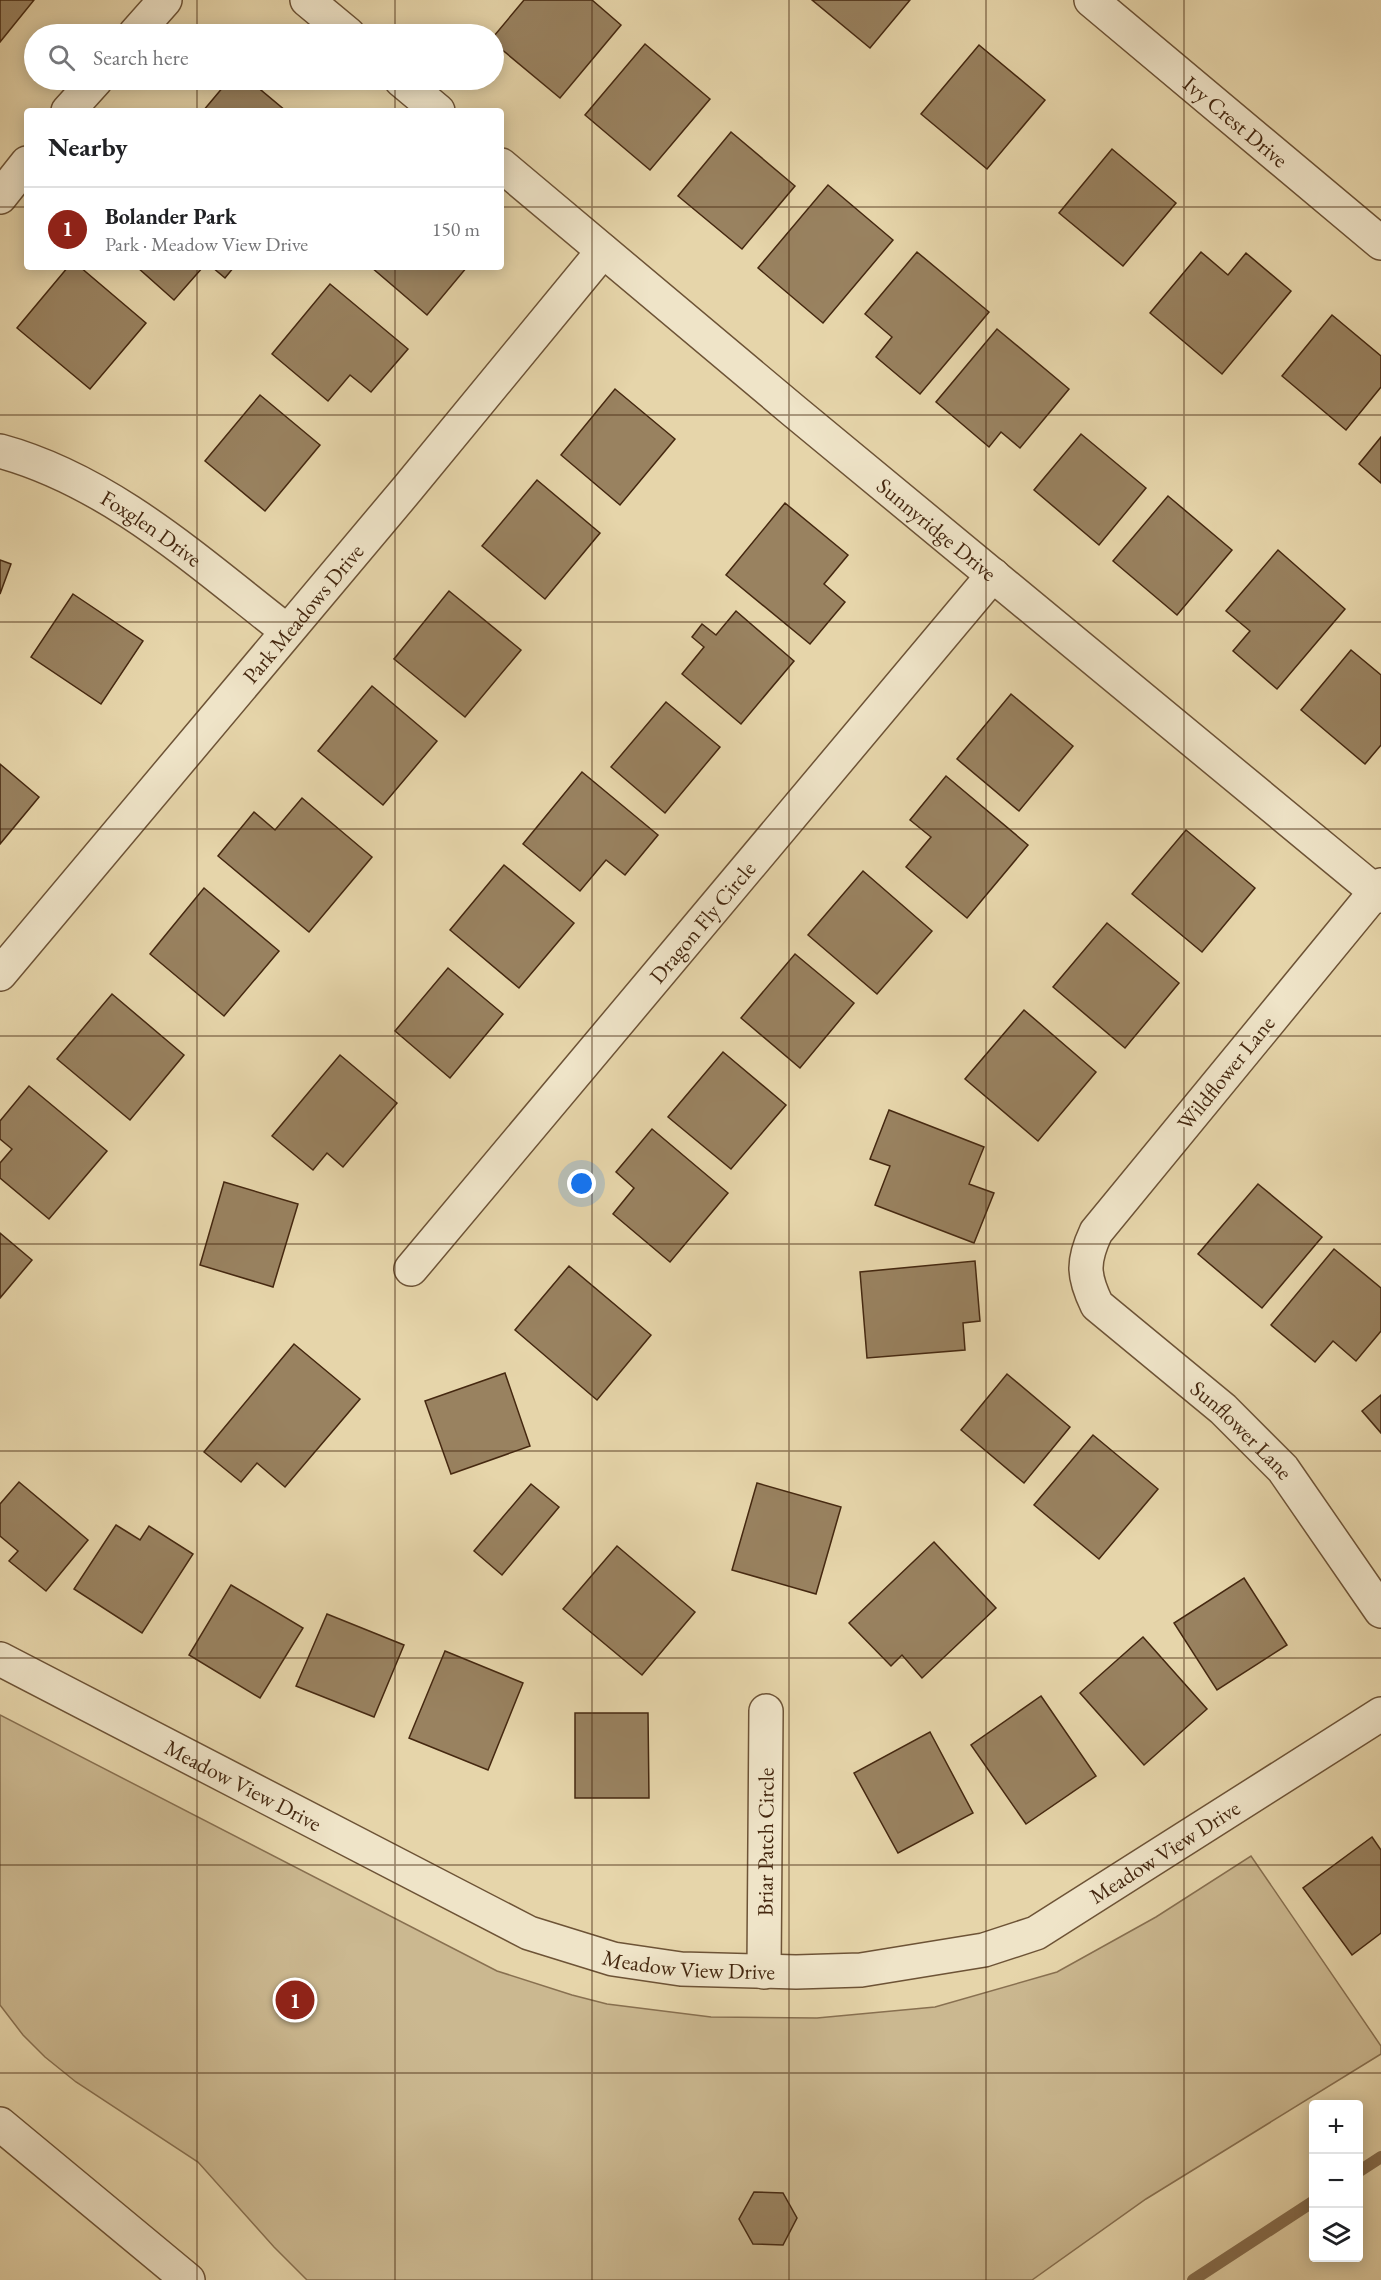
<!DOCTYPE html>
<html lang="en">
<head>
<meta charset="utf-8">
<style>
  :root { --surface:#fff; --page:#f2f2f2; --text:#202124; --muted:#757577; --line:#e0e0e0; --accent:#8f2418 }
  body { margin:0; font-family:"EB Garamond",serif; background:var(--page); color:var(--text) }
  .controls { position:absolute; right:18px; bottom:18px; display:grid; overflow:hidden; border-radius:6px; box-shadow:0 3px 15px #0003 }
  .controls button { width:54px; height:54px; display:grid; place-items:center; padding:0; border:0; border-bottom:2px solid var(--line); background:var(--surface); color:var(--text); font:30px sans-serif }
  .you { position:absolute; left:582px; top:1184px; width:21px; height:21px; margin:-15px; border:4px solid #fff; border-radius:50%; background:#1a73e8; box-shadow:0 0 0 9px #1a73e833 }
  .badge { display:grid; place-items:center; width:39px; height:39px; border-radius:50%; background:var(--accent); color:#fff; font-size:20px; font-weight:700 }
  .pin { position:absolute; translate:-50% -50%; border:3px solid #fff; box-shadow:0 2px 6px #0006 }
  .list { margin:0; padding:0; list-style:none }
  h2 { display:flex; justify-content:space-between; align-items:center; height:78px; margin:0; padding:0 24px; font-size:26px }
  h2 small { font-size:20px; font-weight:400; color:var(--muted) }
  .list li { display:grid; grid-template-columns:39px 1fr auto; gap:18px; align-items:center; box-sizing:border-box; height:84px; padding:0 24px; border-top:2px solid var(--line) }
  .list b { display:block; font-size:22px; white-space:nowrap }
  .list p { margin:0; font-size:20px; white-space:nowrap; color:var(--muted) }
  .list em { font-size:20px; font-style:normal; color:var(--muted) }
  .icon { flex:none; width:33px; height:33px; fill:none; stroke:currentColor; stroke-width:2; stroke-linecap:round; stroke-linejoin:round }
  .map { position:relative; flex:none; width:1381px; height:2280px; overflow:hidden }
  .search { position:absolute; background:var(--surface); box-shadow:0 3px 15px #0003; left:24px; top:24px; width:480px; height:66px; display:flex; align-items:center; gap:15px; box-sizing:border-box; padding:0 21px; border-radius:33px; color:var(--muted); font-size:22px }
  .panel { position:absolute; background:var(--surface); box-shadow:0 3px 15px #0003; left:24px; top:108px; width:480px; height:162px; border-radius:6px }
  .map>svg:first-child { display:block }
</style>
</head>
<body>
<div class="map">
<svg width="1381" height="2280" viewBox="0 0 1381 2280">
  <rect width="100%" height="100%" fill="#e6d5aa"/>
  <filter id="stains"><feTurbulence type="fractalNoise" baseFrequency=".00333" numOctaves="4"/><feColorMatrix values="0 0 0 0 .2 0 0 0 0 .09 0 0 0 0 .02 0 0 0 .5 -.17"/></filter>
  <radialGradient id="worn" r=".72"><stop offset=".6" stop-color="#630" stop-opacity="0"/><stop offset="1" stop-color="#630" stop-opacity=".3"/></radialGradient>
  <polygon fill="#cbb890" stroke="#887050" stroke-width="1.5" points="0,1715 497,1971 572,1995 607,2004 711,2017 817,2018 935,2007 1057,1972 1156,1917 1251,1856 1381,2046 1381,2054 1146,2199 1032,2280 307,2280 274,2247 198,2162 76,2082 45,2057 23,2035 0,2005"/>
  <g fill="none" stroke-linecap="round" stroke-linejoin="round">
    <g stroke="#856c4d" stroke-width="12">
      <polyline points="1358,2172 1381,2157"/>
      <polyline points="1193,2280 1314,2201"/>
    </g>
  </g>
  <g fill="#998260" stroke="#452810" stroke-width="1.5">
    <polygon points="0,0 34,0 0,42"/>
    <polygon points="524,0 592,0 621,25 560,98 494,43 494,36"/>
    <polygon points="812,0 910,0 870,48"/>
    <polygon points="645,44 710,99 650,170 585,115"/>
    <polygon points="979,45 1045,100 987,169 921,114"/>
    <polygon points="229,80 249,80 286,111 203,111"/>
    <polygon points="731,132 795,186 742,249 678,196"/>
    <polygon points="1112,149 1176,203 1123,266 1059,213"/>
    <polygon points="828,185 893,240 823,323 758,268"/>
    <polygon points="917,252 989,312 920,394 876,357 892,337 865,314"/>
    <polygon points="1201,252 1228,275 1246,253 1291,291 1222,374 1150,313"/>
    <polygon points="68,267 80,267 146,323 90,389 17,328"/>
    <polygon points="137,267 203,267 174,300"/>
    <polygon points="212,267 234,267 225,278"/>
    <polygon points="371,267 467,267 427,315"/>
    <polygon points="330,284 408,349 371,392 350,375 328,401 272,354"/>
    <polygon points="1332,315 1381,356 1381,387 1346,430 1282,376"/>
    <polygon points="997,329 1069,389 1020,448 1001,432 989,447 936,402"/>
    <polygon points="615,389 675,439 620,505 561,455"/>
    <polygon points="260,395 320,445 265,511 205,461"/>
    <polygon points="1081,434 1146,488 1099,545 1034,490"/>
    <polygon points="1381,437 1381,483 1359,464"/>
    <polygon points="537,480 600,533 545,599 482,546"/>
    <polygon points="1168,496 1232,550 1177,615 1113,561"/>
    <polygon points="785,503 848,555 824,584 845,602 810,644 726,575"/>
    <polygon points="1278,550 1345,609 1277,689 1233,651 1250,631 1226,611"/>
    <polygon points="0,560 11,564 0,594"/>
    <polygon points="449,591 521,650 465,717 394,659"/>
    <polygon points="73,594 143,641 101,704 31,657"/>
    <polygon points="736,611 794,661 741,724 682,674 704,647 692,637 702,624 716,635"/>
    <polygon points="1351,650 1381,675 1381,745 1365,764 1301,710"/>
    <polygon points="372,686 437,741 383,805 318,751"/>
    <polygon points="1011,694 1073,746 1019,811 957,759"/>
    <polygon points="666,702 720,747 665,813 611,767"/>
    <polygon points="0,764 39,797 0,844"/>
    <polygon points="582,772 658,835 625,875 606,860 580,891 523,844"/>
    <polygon points="946,776 1028,845 967,918 906,867 931,837 910,820"/>
    <polygon points="302,798 372,857 309,932 218,856 254,812 275,830"/>
    <polygon points="1186,830 1255,888 1202,952 1132,894"/>
    <polygon points="504,865 574,923 519,988 450,930"/>
    <polygon points="863,871 932,931 877,994 808,935"/>
    <polygon points="204,888 279,951 224,1016 150,954"/>
    <polygon points="1107,923 1179,983 1125,1048 1053,987"/>
    <polygon points="795,954 854,1003 800,1068 741,1018"/>
    <polygon points="448,968 503,1014 450,1078 395,1031"/>
    <polygon points="112,994 184,1055 130,1120 57,1059"/>
    <polygon points="1024,1010 1096,1072 1038,1141 965,1079"/>
    <polygon points="723,1052 786,1105 731,1169 668,1117"/>
    <polygon points="340,1055 397,1103 343,1167 327,1153 313,1170 272,1136"/>
    <polygon points="29,1086 107,1151 49,1219 0,1178 0,1163 12,1149 0,1139 0,1121"/>
    <polygon points="889,1110 984,1147 969,1184 994,1193 974,1243 875,1205 890,1166 870,1159"/>
    <polygon points="652,1129 728,1193 670,1262 613,1214 634,1188 616,1172"/>
    <polygon points="224,1182 298,1204 273,1287 200,1265"/>
    <polygon points="1258,1184 1322,1237 1262,1308 1198,1254"/>
    <polygon points="0,1233 32,1260 0,1298"/>
    <polygon points="1334,1249 1381,1288 1381,1331 1356,1361 1333,1341 1315,1362 1271,1325"/>
    <polygon points="975,1261 980,1321 963,1323 965,1350 867,1358 860,1272"/>
    <polygon points="569,1266 651,1335 597,1400 515,1330"/>
    <polygon points="294,1344 360,1399 285,1487 257,1463 241,1482 204,1452"/>
    <polygon points="505,1373 530,1446 451,1474 425,1401"/>
    <polygon points="1007,1374 1070,1427 1024,1483 961,1430"/>
    <polygon points="1381,1395 1381,1433 1362,1411"/>
    <polygon points="1093,1435 1158,1489 1099,1559 1034,1505"/>
    <polygon points="19,1482 88,1540 46,1591 9,1561 18,1551 0,1536 0,1504"/>
    <polygon points="757,1483 841,1507 816,1594 732,1570"/>
    <polygon points="531,1484 559,1507 502,1575 474,1551"/>
    <polygon points="116,1525 140,1540 149,1526 193,1554 142,1633 74,1589"/>
    <polygon points="934,1542 996,1608 922,1678 902,1655 891,1666 849,1623"/>
    <polygon points="617,1546 695,1612 642,1675 563,1609"/>
    <polygon points="1244,1578 1287,1645 1217,1690 1174,1623"/>
    <polygon points="231,1585 303,1628 260,1698 189,1655"/>
    <polygon points="327,1614 404,1645 374,1717 296,1686"/>
    <polygon points="1143,1637 1207,1709 1144,1765 1080,1693"/>
    <polygon points="445,1651 523,1683 488,1770 409,1738"/>
    <polygon points="1041,1696 1096,1776 1026,1824 971,1745"/>
    <polygon points="575,1713 648,1713 649,1798 575,1798"/>
    <polygon points="930,1732 973,1813 898,1853 854,1773"/>
    <polygon points="1372,1837 1381,1850 1381,1933 1352,1955 1303,1888"/>
    <polygon points="754,2192 783,2193 797,2218 783,2245 753,2244 739,2219"/>
  </g>
  <g fill="none" stroke-linecap="round" stroke-linejoin="round">
    <g stroke="#6d5336" stroke-width="36">
      <g id="minor">
        <polyline points="307,0 348,34"/>
        <path id="s1" d="M1091 0 1381 243"/>
        <polyline points="135,34 165,0"/>
        <polyline points="401,80 438,111"/>
        <polyline points="68,111 96,80"/>
        <path id="s2" d="M501 165 794 411 1381 896"/>
        <polyline points="0,197 27,163"/>
        <path id="s3" d="M0 451C110 481 198 562 287 631"/>
        <path id="s4" d="M1381 885 1096 1232C1082 1262 1083 1276 1097 1305L1223 1409 1283 1469 1381 1611"/>
        <path id="s5" d="M0 974 408 488 603 251"/>
        <path id="s6" d="M411 1269 993 575"/>
        <path id="s7" d="M0 1659 529 1933 613 1959 681 1969 796 1972 861 1970 984 1950 1036 1933 1381 1714"/>
        <path id="s8" d="M764 1972 766 1711"/>
      </g>
    </g>
    <g stroke="#6d5336" stroke-width="36">
      <polyline id="tertiary" points="0,2124 188,2280"/>
    </g>
    <use href="#minor" stroke="#efe4c8" stroke-width="33"/>
    <use href="#tertiary" stroke="#efe4c8" stroke-width="33"/>
  </g>
  <path fill="none" stroke="#452810" stroke-width="1.5" stroke-opacity="0.55" d="M197 0V34M395 0V34M592 0V2280M789 0V2280M986 0V2280M1184 0V2280M197 80V111M395 80V111M0 207H27M501 207H1381M197 267V2280M395 267V2280M0 415H1381M0 622H1381M0 829H1381M0 1036H1381M0 1244H1381M0 1451H1381M0 1658H1381M0 1865H1381M0 2073H1381"/>
  <g text-anchor="middle" dominant-baseline="central" stroke-width="6" stroke-linejoin="round" paint-order="stroke">
    <g font-size="22" fill="#452810" stroke="#efe4c8">
      <text stroke="none"><textPath href="#s1" startOffset="189">Ivy Crest Drive</textPath></text>
      <text stroke="none"><textPath href="#s3" startOffset="171">Foxglen Drive</textPath></text>
      <text stroke="none"><textPath href="#s2" startOffset="568">Sunnyridge Drive</textPath></text>
      <text stroke="none"><textPath href="#s5" startOffset="471">Park Meadows Drive</textPath></text>
      <text stroke="none"><textPath href="#s6" startOffset="453">Dragon Fly Circle</textPath></text>
      <text transform="translate(1226 1073) rotate(-51)">Wildflower Lane</text>
      <text stroke="none"><textPath href="#s4" startOffset="717">Sunflower Lane</textPath></text>
      <text stroke="none"><textPath href="#s7" startOffset="274">Meadow View Drive</textPath></text>
      <text stroke="none"><textPath href="#s8" startOffset="130">Briar Patch Circle</textPath></text>
      <text stroke="none"><textPath href="#s7" startOffset="1264">Meadow View Drive</textPath></text>
      <text stroke="none"><textPath href="#s7" startOffset="760">Meadow View Drive</textPath></text>
    </g>
  </g>
  <rect width="100%" height="100%" filter="url(#stains)"/>
  <rect width="100%" height="100%" fill="url(#worn)"/>
</svg>
<div class="controls">
<button>+</button>
<button>−</button>
<button><svg class="icon" aria-label="layers" viewBox="0 0 24 24"><path d="M12 4l9 5-9 5-9-5zM3 14l9 5 9-5"/></svg></button>
</div>
<div class="you"></div>
<div class="pin badge" style="left:295px;top:2000px">1</div>
<div class="search"><svg class="icon" aria-label="search" viewBox="0 0 24 24"><circle cx="10" cy="10" r="6"/><path d="M15 15l6 6"/></svg>Search here</div>
<section class="panel">
<h2>Nearby<small></small></h2>
<ul class="list">
<li><span class="badge">1</span><div><b>Bolander Park</b><p>Park · Meadow View Drive</p></div><em>150 m</em></li>
</ul>
</section>
</div>
</body>
</html>
